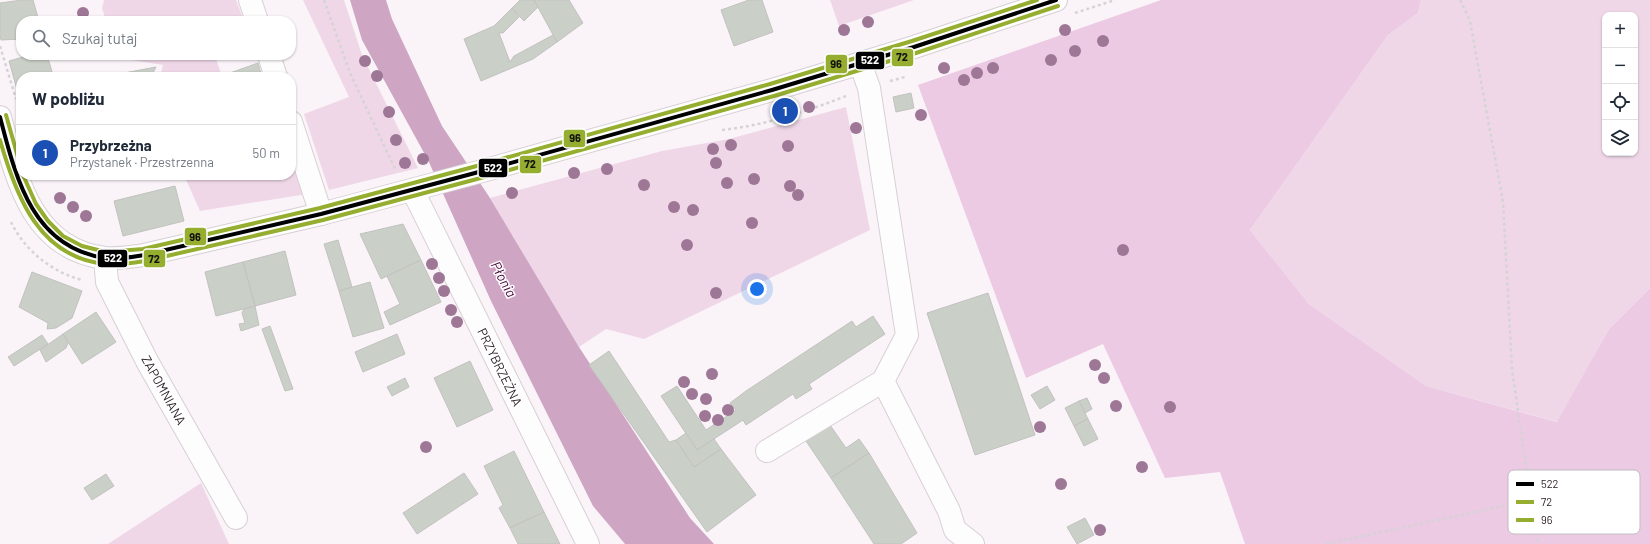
<!DOCTYPE html>
<html lang="pl">
<head>
<meta charset="utf-8">
<style>
  :root { --surface:#fff; --page:#f6f6f7; --text:#1f2937; --muted:#747a83; --line:#e0e1e3; --accent:#746c71 }
  body { margin:0; font-family:Barlow,sans-serif; background:var(--page); color:var(--text) }
  .controls { position:absolute; right:12px; top:12px; display:grid; overflow:hidden; border-radius:8px; box-shadow:0 1px 3px #0004 }
  .controls button { width:36px; height:36px; display:grid; place-items:center; padding:0; border:0; border-bottom:1px solid var(--line); background:var(--surface); color:var(--text); font:20px sans-serif }
  .you { position:absolute; left:757px; top:289px; width:14px; height:14px; margin:-10px; border:3px solid #fff; border-radius:50%; background:#1a73e8; box-shadow:0 0 0 6px #1a73e833 }
  .badge { display:grid; place-items:center; width:26px; height:26px; border-radius:50%; background:var(--accent); color:#fff; font-size:13px; font-weight:700 }
  .pin { position:absolute; translate:-50% -50%; border:2px solid #fff; box-shadow:0 1px 4px #0006 }
  .list { margin:0; padding:0; list-style:none }
  h2 { display:flex; justify-content:space-between; align-items:center; height:52px; margin:0; padding:0 16px; font-size:17px }
  h2 small { font-size:13px; font-weight:400; color:var(--muted) }
  .list li { display:grid; grid-template-columns:26px 1fr auto; gap:12px; align-items:center; box-sizing:border-box; height:56px; padding:0 16px; border-top:1px solid var(--line) }
  .list b { display:block; font-size:15px; white-space:nowrap }
  .list p { margin:0; font-size:13px; white-space:nowrap; color:var(--muted) }
  .list em { font-size:13px; font-style:normal; color:var(--muted) }
  .icon { flex:none; width:22px; height:22px; fill:none; stroke:currentColor; stroke-width:2; stroke-linecap:round; stroke-linejoin:round }
  .map { position:relative; flex:none; width:1650px; height:544px; overflow:hidden }
  .search { position:absolute; background:var(--surface); box-shadow:0 1px 3px #0004; left:16px; top:16px; width:280px; height:44px; display:flex; align-items:center; gap:10px; box-sizing:border-box; padding:0 14px; border-radius:16px; color:var(--muted); font-size:15px }
  .panel { position:absolute; background:var(--surface); box-shadow:0 1px 3px #0004; left:16px; top:72px; width:280px; height:108px; border-radius:16px }
  .map>svg:first-child { display:block }
</style>
</head>
<body>
<div class="map">
<svg width="1650" height="544" viewBox="0 0 1650 544">
  <rect width="100%" height="100%" fill="#faf4f8"/>
  <g fill="#efd7e8" fill-rule="evenodd">
    <polygon points="104,0 236,0 244,21 106,21 102,8"/>
    <polygon points="303,0 344,0 362,55 418,168 329,190 304,114 349,97"/>
    <polygon points="830,0 914,0 839,26"/>
    <path d="M1421 0H1650V288L1609 329 1558 422 1426 386 1309 304 1250 230 1388 35 1418 13ZM1605 15H1635V153H1605Z"/>
    <polygon points="118,55 215,55 222,77 160,77 163,65 119,58"/>
    <polygon points="846,107 870,230 644,339 606,329 579,347 490,198 662,151 729,139"/>
    <polygon points="291,150 307,194 200,211 184,175 291,175"/>
    <polygon points="201,483 229,544 108,544"/>
  </g>
  <polygon fill="#eccae3" points="1161,0 1421,0 1418,13 1388,35 1250,230 1309,304 1426,386 1557,422 1609,329 1650,288 1650,544 1245,544 1220,472 1165,478 1103,344 1026,378 918,85"/>
  <polygon fill="#cea6c4" points="350,0 386,0 392,19 442,126 490,198 579,347 690,518 714,544 625,544 593,506 491,301 428,160 362,40"/>
  <g fill="#cad0c8" stroke="#c1c2bf">
    <polygon points="22,0 33,0 39,21 21,21 21,39 1,40 0,35 0,3"/>
    <polygon points="520,0 534,0 538,7 524,21 512,8"/>
    <polygon points="534,0 569,0 583,23 557,42"/>
    <polygon points="749,0 762,0 773,32 734,46 721,10"/>
    <polygon points="512,8 519,17 503,33 499,33 510,62 514,56 553,35 557,42 533,59 481,81 464,39 494,26"/>
    <polygon points="30,55 47,55 53,75 57,74 58,77 21,77 21,104 9,61"/>
    <polygon points="258,63 262,77 231,77 230,73"/>
    <polygon points="156,67 151,77 124,77 124,73"/>
    <polygon points="911,93 914,108 896,112 893,97"/>
    <polygon points="175,186 184,221 123,236 114,201"/>
    <polygon points="403,224 421,260 381,279 360,234"/>
    <polygon points="338,240 352,287 339,291 324,244"/>
    <polygon points="285,251 296,295 255,306 243,262"/>
    <polygon points="421,260 441,302 390,325 384,312 400,304 387,276"/>
    <polygon points="243,262 255,306 216,316 205,272"/>
    <polygon points="32,272 82,291 72,318 56,328 47,329 48,323 19,307"/>
    <polygon points="370,282 384,328 353,337 339,291"/>
    <polygon points="988,293 1035,435 975,455 927,313"/>
    <polygon points="255,306 259,325 241,331 239,324 245,323 242,313 244,309"/>
    <polygon points="96,312 116,342 82,364 63,334"/>
    <polygon points="873,316 885,334 809,384 812,389 796,399 793,394 746,425 743,420 697,450 661,396 677,386 706,430 736,410 730,403 746,391 852,321 856,327"/>
    <polygon points="270,326 293,389 285,391 262,329"/>
    <polygon points="63,334 68,343 66,348 46,362 40,350"/>
    <polygon points="397,334 405,354 363,372 355,352"/>
    <polygon points="42,335 48,344 14,366 8,357"/>
    <polygon points="609,351 669,442 676,440 694,467 721,449 756,495 707,532 589,365"/>
    <polygon points="470,361 493,410 457,427 434,378"/>
    <polygon points="405,378 409,387 392,396 387,387"/>
    <polygon points="1047,386 1055,400 1040,409 1031,395"/>
    <polygon points="1087,398 1092,409 1085,413 1079,401"/>
    <polygon points="1079,401 1088,419 1074,426 1065,408"/>
    <polygon points="1088,419 1098,439 1084,446 1074,426"/>
    <polygon points="830,425 846,448 859,439 869,453 831,478 806,441"/>
    <polygon points="686,433 697,450 714,439 721,449 694,467 676,440"/>
    <polygon points="514,451 544,512 510,528 499,508 503,505 484,466"/>
    <polygon points="869,453 917,533 901,544 874,544 831,478"/>
    <polygon points="464,473 478,494 417,534 403,513"/>
    <polygon points="106,474 114,486 92,500 84,488"/>
    <polygon points="544,512 560,544 518,544 510,528"/>
    <polygon points="1085,518 1094,535 1077,544 1067,527"/>
  </g>
  <g fill="none" stroke-linecap="round" stroke-linejoin="round">
    <g stroke="#d7cfd4" stroke-width="24">
      <g id="minor">
        <polyline points="250,0 257,21"/>
        <polyline points="269,55 276,77"/>
        <path d="M0 117C16 177 31 249 105 258 118 259 131 257 144 255L321 214 475 173 772 90 914 47 1056 0"/>
        <polyline points="291,122 321,214"/>
        <polyline points="413,191 588,544"/>
        <polyline points="105,258 107,282 148,363 236,518"/>
        <polyline points="883,381 949,511 955,530 973,544"/>
        <polyline points="767,451 883,381 907,335 869,88 860,63"/>
      </g>
    </g>
    <g stroke="#d6d3d5" stroke-width="2.5" stroke-dasharray="3 3" stroke-linecap="butt">
      <polyline points="324,0 350,73 396,171"/>
      <polyline points="1460,0 1470,21 1503,202 1512,369 1537,544"/>
      <polyline points="1075,13 1115,0"/>
      <polyline points="0,46 16,99"/>
      <polyline points="890,81 905,77"/>
      <path d="M722 130C766 125 805 112 846 96"/>
      <path d="M11 222C25 251 52 272 82 280"/>
      <polyline points="1326,544 1531,500"/>
    </g>
    <use href="#minor" stroke="#fefdfe" stroke-width="22"/>
    <g stroke="#fff" stroke-width="7">
      <path id="bus-1" d="M0 117C16 178 32 247 105 258 117 260 131 257 144 255L321 214 475 173 772 90 914 47 1056 0"/>
    </g>
    <g stroke="#fff" stroke-width="7">
      <path id="bus-2" d="M0 140C16 196 39 258 106 264 119 265 132 263 145 261L323 220 477 179 774 96 916 53 1058 6"/>
    </g>
    <g stroke="#fff" stroke-width="7">
      <g id="bus-3">
        <polyline points="6,115 21,168"/>
        <polyline points="23,175 36,204 48,221 63,236 82,246 106,252 143,249 320,208 473,167 770,84 912,41 1037,0"/>
      </g>
    </g>
    <use href="#bus-1" stroke="#000" stroke-width="4"/>
    <use href="#bus-2" stroke="#96ae30" stroke-width="4"/>
    <use href="#bus-3" stroke="#96ae30" stroke-width="4"/>
  </g>
  <g fill="#9e7797">
    <circle cx="83" cy="13" r="6"/>
    <circle cx="868" cy="22" r="6"/>
    <circle cx="844" cy="30" r="6"/>
    <circle cx="1065" cy="30" r="6"/>
    <circle cx="1103" cy="41" r="6"/>
    <circle cx="1075" cy="51" r="6"/>
    <circle cx="1051" cy="60" r="6"/>
    <circle cx="365" cy="61" r="6"/>
    <circle cx="944" cy="68" r="6"/>
    <circle cx="993" cy="68" r="6"/>
    <circle cx="977" cy="73" r="6"/>
    <circle cx="377" cy="76" r="6"/>
    <circle cx="964" cy="80" r="6"/>
    <circle cx="809" cy="107" r="6"/>
    <circle cx="389" cy="112" r="6"/>
    <circle cx="921" cy="115" r="6"/>
    <circle cx="856" cy="128" r="6"/>
    <circle cx="396" cy="140" r="6"/>
    <circle cx="731" cy="145" r="6"/>
    <circle cx="788" cy="146" r="6"/>
    <circle cx="713" cy="149" r="6"/>
    <circle cx="423" cy="159" r="6"/>
    <circle cx="405" cy="163" r="6"/>
    <circle cx="716" cy="163" r="6"/>
    <circle cx="607" cy="169" r="6"/>
    <circle cx="574" cy="173" r="6"/>
    <circle cx="754" cy="179" r="6"/>
    <circle cx="727" cy="183" r="6"/>
    <circle cx="644" cy="185" r="6"/>
    <circle cx="790" cy="186" r="6"/>
    <circle cx="512" cy="193" r="6"/>
    <circle cx="798" cy="195" r="6"/>
    <circle cx="60" cy="198" r="6"/>
    <circle cx="73" cy="207" r="6"/>
    <circle cx="674" cy="207" r="6"/>
    <circle cx="693" cy="210" r="6"/>
    <circle cx="86" cy="216" r="6"/>
    <circle cx="752" cy="223" r="6"/>
    <circle cx="687" cy="245" r="6"/>
    <circle cx="1123" cy="250" r="6"/>
    <circle cx="432" cy="264" r="6"/>
    <circle cx="439" cy="278" r="6"/>
    <circle cx="444" cy="291" r="6"/>
    <circle cx="716" cy="293" r="6"/>
    <circle cx="451" cy="310" r="6"/>
    <circle cx="457" cy="322" r="6"/>
    <circle cx="1095" cy="365" r="6"/>
    <circle cx="712" cy="374" r="6"/>
    <circle cx="1104" cy="378" r="6"/>
    <circle cx="684" cy="382" r="6"/>
    <circle cx="692" cy="394" r="6"/>
    <circle cx="706" cy="399" r="6"/>
    <circle cx="1116" cy="406" r="6"/>
    <circle cx="1170" cy="407" r="6"/>
    <circle cx="728" cy="410" r="6"/>
    <circle cx="705" cy="416" r="6"/>
    <circle cx="718" cy="420" r="6"/>
    <circle cx="1040" cy="427" r="6"/>
    <circle cx="426" cy="447" r="6"/>
    <circle cx="1142" cy="467" r="6"/>
    <circle cx="1061" cy="484" r="6"/>
    <circle cx="1100" cy="530" r="6"/>
  </g>
  <g text-anchor="middle" dominant-baseline="central" stroke-width="3" stroke-linejoin="round" paint-order="stroke">
    <g font-size="13" fill="#2c2229" stroke="#fff">
      <text transform="translate(500 367) rotate(64)">PRZYBRZEŻNA</text>
      <text transform="translate(164 390) rotate(61)">ZAPOMNIANA</text>
    </g>
    <g font-size="14" font-style="italic" fill="#4a053e" stroke="#fff">
      <text transform="translate(504 279) rotate(62)">Płonia</text>
    </g>
  </g>
  <rect x="1508" y="470" width="132" height="64" rx="6" fill="#fff" stroke="#c0bdbf" stroke-width="1"/>
  <rect x="1516" y="482" width="18" height="4" fill="#000"/>
  <rect x="1516" y="500" width="18" height="4" fill="#96ae30"/>
  <rect x="1516" y="518" width="18" height="4" fill="#96ae30"/>
  <g font-size="11" fill="#2c2229">
    <text x="1541" y="488">522</text>
    <text x="1541" y="506">72</text>
    <text x="1541" y="524">96</text>
  </g>
  <g stroke="#fff" stroke-width="1.5">
    <rect x="891" y="48" width="23" height="19" rx="4" fill="#96ae30"/>
    <rect x="855" y="51" width="30" height="19" rx="4" fill="#000"/>
    <rect x="825" y="54" width="23" height="20" rx="4" fill="#96ae30"/>
    <rect x="563" y="129" width="23" height="19" rx="4" fill="#96ae30"/>
    <rect x="519" y="155" width="23" height="19" rx="4" fill="#96ae30"/>
    <rect x="478" y="158" width="30" height="20" rx="4" fill="#000"/>
    <rect x="184" y="227" width="23" height="19" rx="4" fill="#96ae30"/>
    <rect x="97" y="249" width="31" height="19" rx="4" fill="#000"/>
    <rect x="143" y="249" width="23" height="19" rx="4" fill="#96ae30"/>
  </g>
  <g font-size="11" text-anchor="middle" font-weight="bold" fill="#fff">
    <text x="870" y="64">522</text>
    <text x="493" y="172">522</text>
    <text x="113" y="262">522</text>
  </g>
  <g font-size="11" text-anchor="middle" font-weight="bold" fill="#111">
    <text x="902" y="61">72</text>
    <text x="836" y="68">96</text>
    <text x="575" y="142">96</text>
    <text x="530" y="168">72</text>
    <text x="195" y="241">96</text>
    <text x="154" y="263">72</text>
  </g>
</svg>
<div class="controls">
<button>+</button>
<button>−</button>
<button><svg class="icon" aria-label="locate" viewBox="0 0 24 24"><circle cx="12" cy="12" r="6"/><path d="M12 2v4M12 18v4M2 12h4M18 12h4"/></svg></button>
<button><svg class="icon" aria-label="layers" viewBox="0 0 24 24"><path d="M12 4l9 5-9 5-9-5zM3 14l9 5 9-5"/></svg></button>
</div>
<div class="you"></div>
<div class="pin badge" style="left:785px;top:111px;background:#1a4fb4">1</div>
<div class="search"><svg class="icon" aria-label="search" viewBox="0 0 24 24"><circle cx="10" cy="10" r="6"/><path d="M15 15l6 6"/></svg>Szukaj tutaj</div>
<section class="panel">
<h2>W pobliżu<small></small></h2>
<ul class="list">
<li><span class="badge" style="background:#1a4fb4">1</span><div><b>Przybrzeżna</b><p>Przystanek · Przestrzenna</p></div><em>50 m</em></li>
</ul>
</section>
</div>
</body>
</html>
